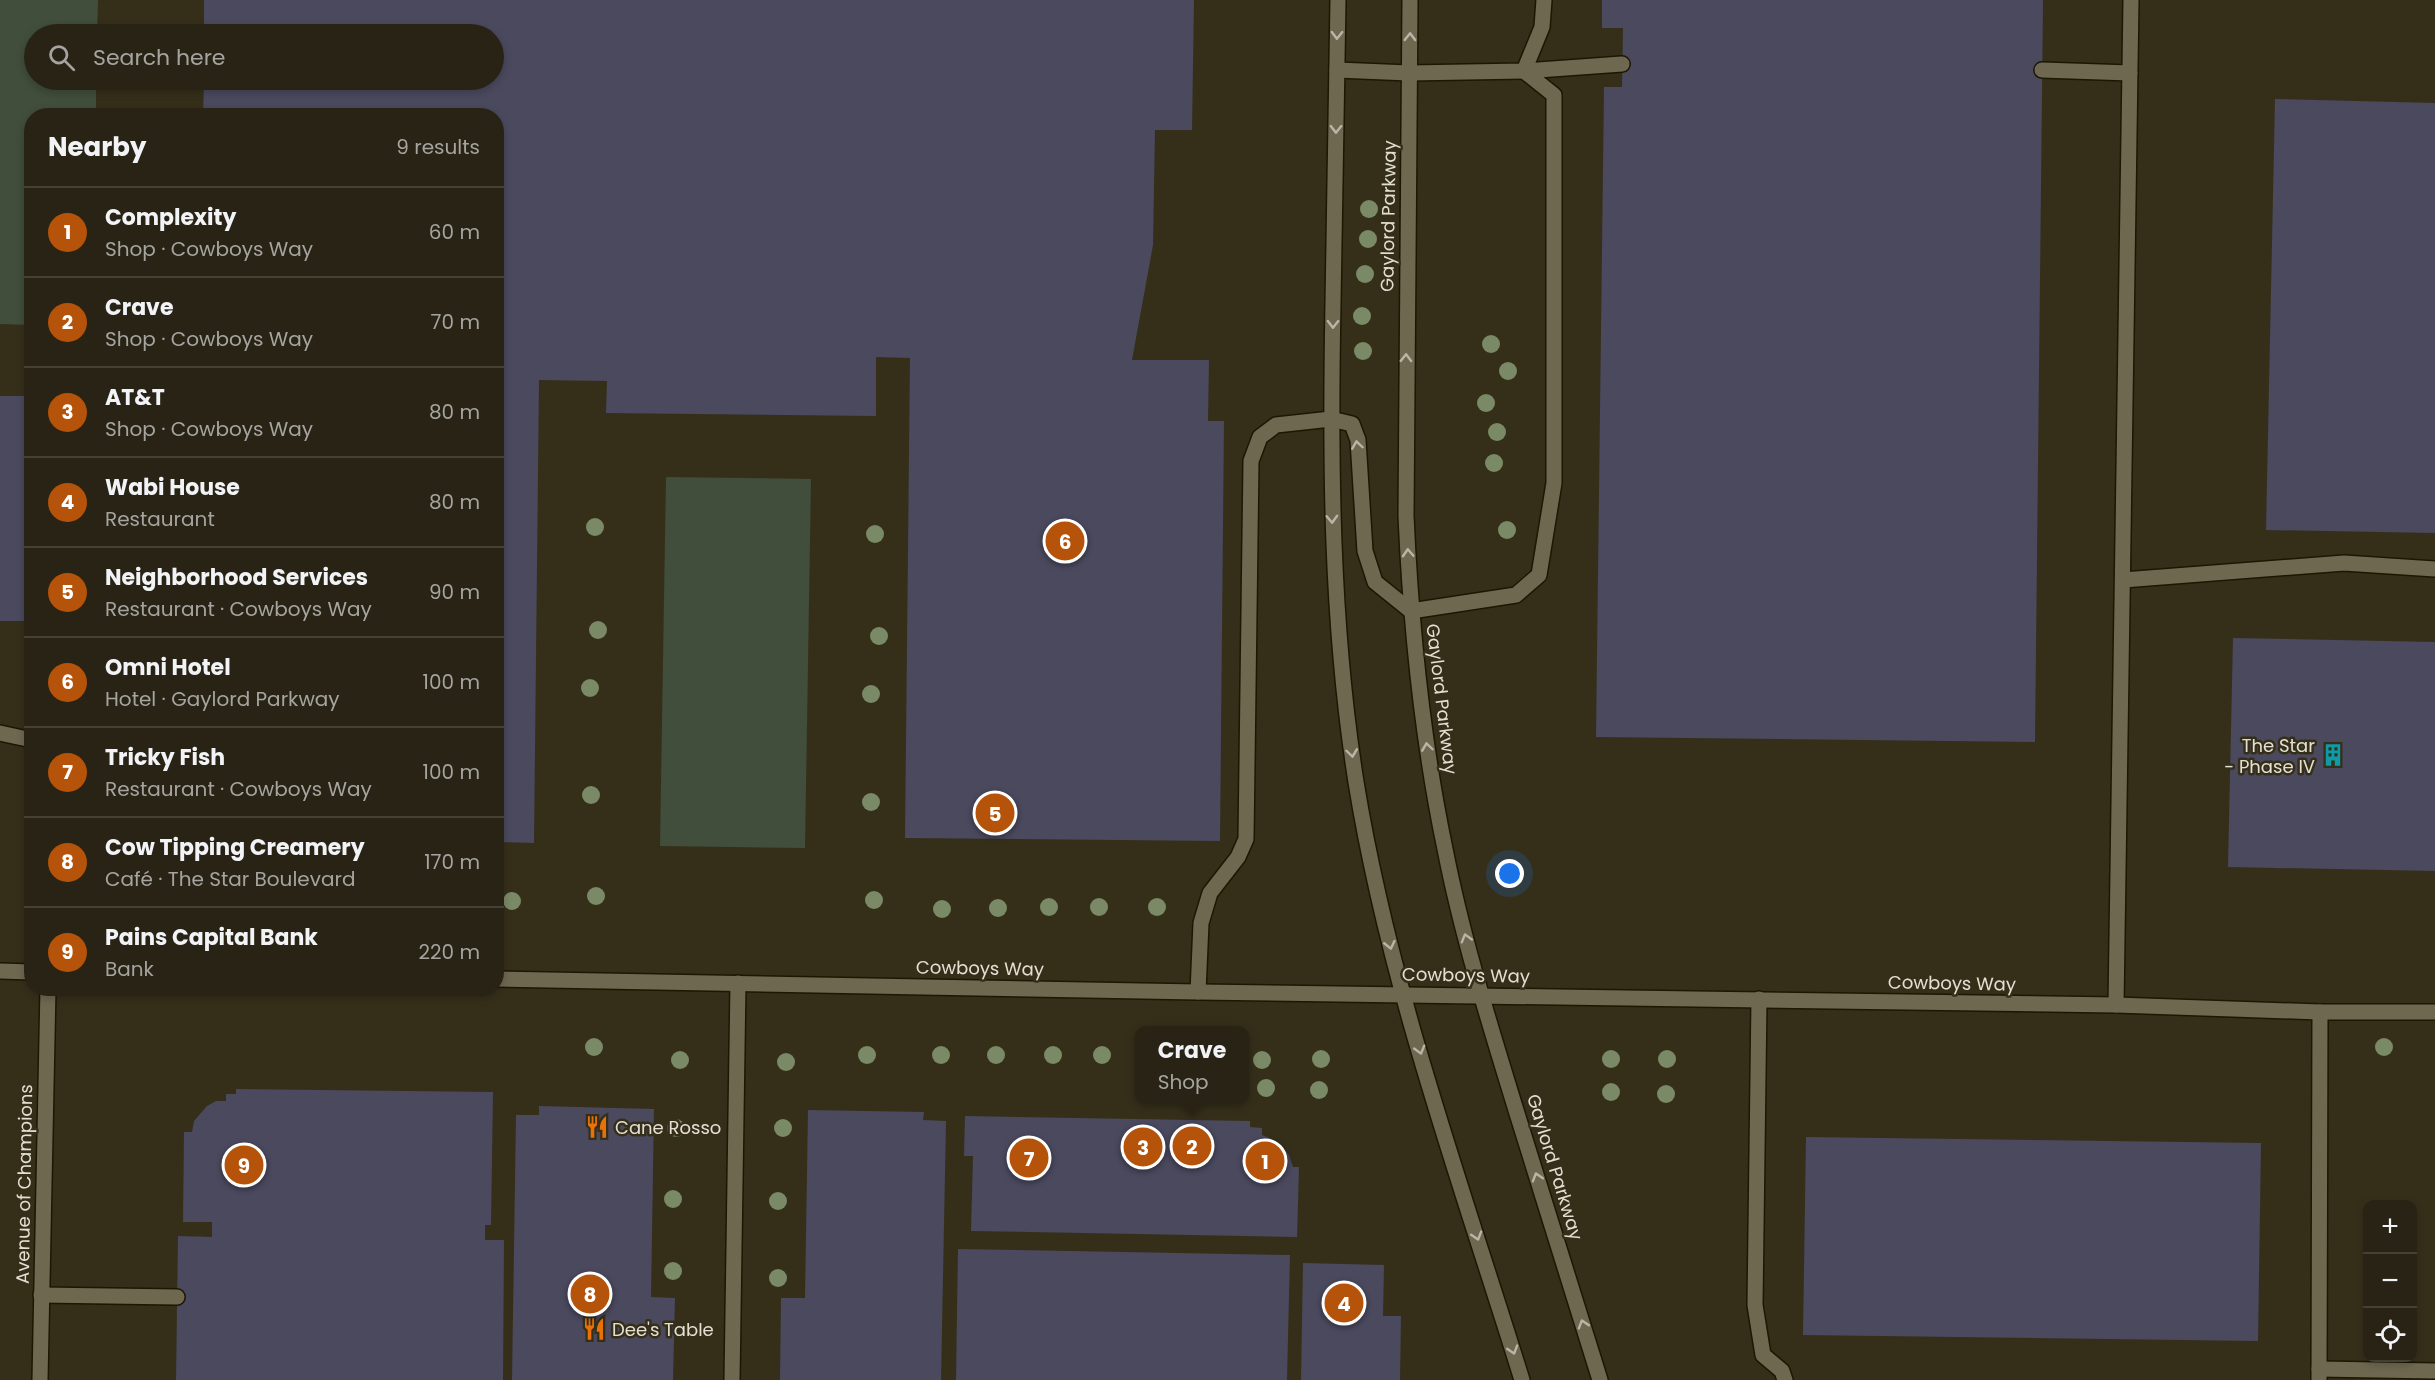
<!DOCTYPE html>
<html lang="en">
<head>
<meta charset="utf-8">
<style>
  :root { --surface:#282314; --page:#342f22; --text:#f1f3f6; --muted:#a5a4a0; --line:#444034; --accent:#b45309 }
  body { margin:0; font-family:Poppins,sans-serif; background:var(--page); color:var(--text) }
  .controls { position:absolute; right:18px; bottom:18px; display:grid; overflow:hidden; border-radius:12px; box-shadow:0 3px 9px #0003 }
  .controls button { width:54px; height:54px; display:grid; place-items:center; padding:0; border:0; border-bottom:2px solid var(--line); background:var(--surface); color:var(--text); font:30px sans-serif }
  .you { position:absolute; left:1510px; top:874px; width:21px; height:21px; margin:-15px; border:4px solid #fff; border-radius:50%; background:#1a73e8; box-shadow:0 0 0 9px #1a73e833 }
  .badge { display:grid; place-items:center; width:39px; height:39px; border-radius:50%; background:var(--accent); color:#fff; font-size:20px; font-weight:700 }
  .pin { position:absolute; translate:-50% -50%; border:3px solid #fff; box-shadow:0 2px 6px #0006 }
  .popup { position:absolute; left:1135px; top:1026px; width:114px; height:78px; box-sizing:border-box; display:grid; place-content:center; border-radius:12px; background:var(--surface); filter:drop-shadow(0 2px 4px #0005); font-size:20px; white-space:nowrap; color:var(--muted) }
  .popup b { font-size:22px; color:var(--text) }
  .popup::after { content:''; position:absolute; left:50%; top:100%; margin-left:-12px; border:12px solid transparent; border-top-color:var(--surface) }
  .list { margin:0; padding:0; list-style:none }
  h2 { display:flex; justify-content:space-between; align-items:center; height:78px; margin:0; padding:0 24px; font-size:26px }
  h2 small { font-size:20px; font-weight:400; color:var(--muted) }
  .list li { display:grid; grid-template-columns:39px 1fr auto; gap:18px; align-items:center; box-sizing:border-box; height:90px; padding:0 24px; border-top:2px solid var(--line) }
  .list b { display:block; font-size:22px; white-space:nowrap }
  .list p { margin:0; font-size:20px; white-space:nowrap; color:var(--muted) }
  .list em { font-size:20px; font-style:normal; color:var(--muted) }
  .icon { flex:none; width:33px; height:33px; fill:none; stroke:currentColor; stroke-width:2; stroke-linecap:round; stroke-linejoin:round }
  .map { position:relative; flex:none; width:2435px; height:1380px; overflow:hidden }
  .search { position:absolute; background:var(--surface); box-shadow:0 3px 9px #0003; left:24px; top:24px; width:480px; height:66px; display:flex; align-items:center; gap:15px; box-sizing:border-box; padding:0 21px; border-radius:33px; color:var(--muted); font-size:22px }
  .panel { position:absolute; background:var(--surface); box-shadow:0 3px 9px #0003; left:24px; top:108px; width:480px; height:888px; border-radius:24px }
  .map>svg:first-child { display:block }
</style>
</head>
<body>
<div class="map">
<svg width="2435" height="1380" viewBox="0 0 2435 1380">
  <rect width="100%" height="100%" fill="#352f1a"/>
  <g fill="#404e3b">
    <polygon points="0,0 98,0 97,34 34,34 34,80 96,80 96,115 32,116 31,325 0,324"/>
    <polygon points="666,477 811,479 805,848 660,846"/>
  </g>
  <g fill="#4a495e">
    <polygon points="204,0 1194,0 1192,130 1155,130 1153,245 1132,360 1209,360 1208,421 1224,421 1220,841 905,838 910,358 876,357 876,416 606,413 607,381 539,380 534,843 496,842 496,116 203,116 204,80 494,80 494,34 204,34"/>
    <polygon points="1602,0 2043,0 2035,742 1596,737 1604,87 1622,87 1623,28 1602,28"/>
    <polygon points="2275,99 2435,103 2435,533 2266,530"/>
    <rect x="0" y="396" width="32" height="225"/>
    <polygon points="2233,638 2435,642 2435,871 2228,867"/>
    <polygon points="236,1089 493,1092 491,1225 485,1225 485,1240 504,1240 503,1380 176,1380 178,1236 212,1237 212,1222 183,1222 184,1132 192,1132 194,1121 207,1106 216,1101 226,1101 226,1094 236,1094"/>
    <polygon points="539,1106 654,1109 651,1297 675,1298 673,1380 512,1380 516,1115 539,1115"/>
    <polygon points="808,1110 924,1112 923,1120 946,1121 941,1380 780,1380 781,1298 805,1298"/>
    <polygon points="965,1116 1250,1121 1250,1127 1262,1128 1262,1135 1272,1139 1282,1146 1289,1155 1293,1167 1299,1167 1297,1237 971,1231 973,1156 964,1156"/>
    <polygon points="1806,1137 2261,1143 2258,1341 1803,1335"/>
    <polygon points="958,1249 1290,1255 1287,1380 956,1380"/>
    <polygon points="1303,1263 1384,1265 1383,1316 1401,1316 1400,1380 1301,1380"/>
  </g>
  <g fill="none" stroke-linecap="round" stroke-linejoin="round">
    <g stroke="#1c1703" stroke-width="18">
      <g id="lane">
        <polyline points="2042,70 2130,73"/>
        <polyline points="1524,71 1542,27 1544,0"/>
        <polyline points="1409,73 1524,71 1622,64"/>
        <polyline points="2123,580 2344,563 2435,569"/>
        <polyline points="1411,611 1516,595 1539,575 1554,483 1554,95 1524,71"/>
        <polyline points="0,733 32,740"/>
        <polyline points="1198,992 1201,923 1210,893 1238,857 1246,839 1251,461 1260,437 1276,425 1331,419"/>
        <polyline points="1759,999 1755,1305 1763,1355 1782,1371 1785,1380"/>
        <polyline points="2116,1005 2131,0"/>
        <polyline points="41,1295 177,1297"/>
        <polyline points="2319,1369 2435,1371"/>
        <polyline points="2319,1380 2320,1012"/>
      </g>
    </g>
    <g stroke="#1c1703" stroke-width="18">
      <g id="street">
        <polyline points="0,971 32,972"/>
        <polyline points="496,979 1198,992 2116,1005 2320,1012 2435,1012"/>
        <polyline points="40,1380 48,988"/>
        <polyline points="732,1380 738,983"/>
      </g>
    </g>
    <g stroke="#1c1703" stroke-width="18">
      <g id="secondary">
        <path d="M1338 0C1336 101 1335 202 1333 303 1330 464 1331 623 1356 782 1389 986 1461 1183 1522 1380"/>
        <path d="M1410 0 1406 516C1411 628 1422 739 1445 849 1462 936 1489 1022 1515 1107 1544 1198 1572 1289 1600 1380"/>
        <polyline points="1337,70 1409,73"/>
        <polyline points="1331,419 1352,424 1358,440 1365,551 1375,582 1411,611"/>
      </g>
    </g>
    <use href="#lane" stroke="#6f6851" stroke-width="15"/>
    <use href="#street" stroke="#6f6851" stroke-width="15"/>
    <use href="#secondary" stroke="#6f6851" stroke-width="15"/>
  </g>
  <g fill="#7a8966">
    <circle cx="1369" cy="209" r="9"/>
    <circle cx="1368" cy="239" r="9"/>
    <circle cx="1365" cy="274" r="9"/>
    <circle cx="1362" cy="316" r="9"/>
    <circle cx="1491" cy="344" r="9"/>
    <circle cx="1363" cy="351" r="9"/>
    <circle cx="1508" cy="371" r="9"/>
    <circle cx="1486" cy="403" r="9"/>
    <circle cx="1497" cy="432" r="9"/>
    <circle cx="1494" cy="463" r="9"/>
    <circle cx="595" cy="527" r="9"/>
    <circle cx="1507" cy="530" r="9"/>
    <circle cx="875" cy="534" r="9"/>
    <circle cx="598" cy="630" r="9"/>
    <circle cx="879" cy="636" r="9"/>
    <circle cx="590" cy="688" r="9"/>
    <circle cx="871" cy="694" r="9"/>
    <circle cx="591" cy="795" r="9"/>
    <circle cx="871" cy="802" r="9"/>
    <circle cx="596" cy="896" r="9"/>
    <circle cx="874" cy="900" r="9"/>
    <circle cx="512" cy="901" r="9"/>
    <circle cx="1049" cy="907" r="9"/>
    <circle cx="1099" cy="907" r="9"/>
    <circle cx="1157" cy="907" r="9"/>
    <circle cx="998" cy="908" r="9"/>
    <circle cx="942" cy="909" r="9"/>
    <circle cx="594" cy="1047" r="9"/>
    <circle cx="2384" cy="1047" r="9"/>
    <circle cx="867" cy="1055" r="9"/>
    <circle cx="941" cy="1055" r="9"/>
    <circle cx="996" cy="1055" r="9"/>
    <circle cx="1053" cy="1055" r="9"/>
    <circle cx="1102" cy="1055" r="9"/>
    <circle cx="1321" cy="1059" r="9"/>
    <circle cx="1611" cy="1059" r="9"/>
    <circle cx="1667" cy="1059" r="9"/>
    <circle cx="680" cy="1060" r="9"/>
    <circle cx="1262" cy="1060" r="9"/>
    <circle cx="786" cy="1062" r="9"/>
    <circle cx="1266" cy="1088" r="9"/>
    <circle cx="1319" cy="1090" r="9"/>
    <circle cx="1611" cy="1092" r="9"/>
    <circle cx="1666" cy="1094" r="9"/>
    <circle cx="676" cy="1128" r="9"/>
    <circle cx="783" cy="1128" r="9"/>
    <circle cx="673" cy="1199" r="9"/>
    <circle cx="778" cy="1201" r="9"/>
    <circle cx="673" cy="1271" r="9"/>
    <circle cx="778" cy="1278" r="9"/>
  </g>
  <defs><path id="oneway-chevron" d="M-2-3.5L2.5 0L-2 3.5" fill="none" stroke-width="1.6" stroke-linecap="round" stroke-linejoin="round" transform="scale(1.5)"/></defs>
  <g stroke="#bab5a6">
    <use href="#oneway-chevron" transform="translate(1337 35) rotate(91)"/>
    <use href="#oneway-chevron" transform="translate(1410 37) rotate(-89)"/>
    <use href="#oneway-chevron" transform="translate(1336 129) rotate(91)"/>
    <use href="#oneway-chevron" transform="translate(1333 324) rotate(91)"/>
    <use href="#oneway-chevron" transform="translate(1406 358) rotate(-89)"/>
    <use href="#oneway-chevron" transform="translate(1357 445) rotate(-98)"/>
    <use href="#oneway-chevron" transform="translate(1332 519) rotate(88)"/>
    <use href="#oneway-chevron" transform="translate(1408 553) rotate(-93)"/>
    <use href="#oneway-chevron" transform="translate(1427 747) rotate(-98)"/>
    <use href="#oneway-chevron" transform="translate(1352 753) rotate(82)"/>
    <use href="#oneway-chevron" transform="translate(1466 938) rotate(-106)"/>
    <use href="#oneway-chevron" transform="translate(1390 945) rotate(77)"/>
    <use href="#oneway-chevron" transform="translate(1420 1050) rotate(74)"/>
    <use href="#oneway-chevron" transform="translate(1537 1177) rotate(-107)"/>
    <use href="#oneway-chevron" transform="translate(1477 1236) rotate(73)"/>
    <use href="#oneway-chevron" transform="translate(1583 1324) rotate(-107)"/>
    <use href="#oneway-chevron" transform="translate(1513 1350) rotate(73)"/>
  </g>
  <defs>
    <g id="building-bare" transform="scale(1.8)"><path d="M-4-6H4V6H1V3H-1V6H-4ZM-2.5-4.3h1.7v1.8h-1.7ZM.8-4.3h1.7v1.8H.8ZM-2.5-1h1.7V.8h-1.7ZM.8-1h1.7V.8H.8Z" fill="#0f9aa8" stroke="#352f1a" stroke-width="2.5" paint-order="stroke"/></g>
    <g id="restaurant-bare" transform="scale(1.8)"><path d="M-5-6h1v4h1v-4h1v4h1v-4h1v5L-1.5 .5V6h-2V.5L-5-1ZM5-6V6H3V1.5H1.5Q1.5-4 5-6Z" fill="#e8710a" stroke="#352f1a" stroke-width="2.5" paint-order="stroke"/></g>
  </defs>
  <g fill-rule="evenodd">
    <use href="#building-bare" x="2333" y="755"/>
    <use href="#restaurant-bare" x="597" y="1127"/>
    <use href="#restaurant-bare" x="594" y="1329"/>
  </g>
  <g text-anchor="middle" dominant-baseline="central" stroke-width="5" stroke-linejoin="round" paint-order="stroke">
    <g font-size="18" fill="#e3dfd3" stroke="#352f1a">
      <text transform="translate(1388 216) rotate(-89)">Gaylord Parkway</text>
      <text transform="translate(1442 699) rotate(83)">Gaylord Parkway</text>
      <text transform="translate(980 968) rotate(1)">Cowboys Way</text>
      <text transform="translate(1466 975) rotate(1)">Cowboys Way</text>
      <text transform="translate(1952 983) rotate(1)">Cowboys Way</text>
      <text transform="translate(1555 1167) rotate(73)">Gaylord Parkway</text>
      <text transform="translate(24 1184) rotate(-89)">Avenue of Champions</text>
    </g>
    <g font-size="18" fill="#e3dfd3" stroke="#352f1a" text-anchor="start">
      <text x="2315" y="745" text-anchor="end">The Star<tspan x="2315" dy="21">- Phase IV</tspan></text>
      <text x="615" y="1127">Cane Rosso</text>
      <text x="612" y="1329">Dee's Table</text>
    </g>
  </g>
</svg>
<div class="controls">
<button>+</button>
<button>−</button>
<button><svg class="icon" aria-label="locate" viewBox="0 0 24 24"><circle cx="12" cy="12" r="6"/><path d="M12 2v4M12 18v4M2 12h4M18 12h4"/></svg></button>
</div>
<div class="you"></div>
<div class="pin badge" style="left:1265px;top:1161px">1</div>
<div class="pin badge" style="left:1192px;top:1146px">2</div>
<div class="popup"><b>Crave</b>Shop</div>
<div class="pin badge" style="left:1143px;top:1147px">3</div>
<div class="pin badge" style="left:1344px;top:1303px">4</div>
<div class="pin badge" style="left:995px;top:813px">5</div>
<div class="pin badge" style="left:1065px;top:541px">6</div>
<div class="pin badge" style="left:1029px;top:1158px">7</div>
<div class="pin badge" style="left:590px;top:1294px">8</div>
<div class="pin badge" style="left:244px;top:1165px">9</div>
<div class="search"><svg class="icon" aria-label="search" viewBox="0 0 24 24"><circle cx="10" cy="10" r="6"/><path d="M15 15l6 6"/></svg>Search here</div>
<section class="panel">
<h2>Nearby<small>9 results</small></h2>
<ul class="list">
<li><span class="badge">1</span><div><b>Complexity</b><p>Shop · Cowboys Way</p></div><em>60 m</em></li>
<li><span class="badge">2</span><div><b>Crave</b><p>Shop · Cowboys Way</p></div><em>70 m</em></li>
<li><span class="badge">3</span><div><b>AT&amp;T</b><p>Shop · Cowboys Way</p></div><em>80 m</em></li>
<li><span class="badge">4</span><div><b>Wabi House</b><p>Restaurant</p></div><em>80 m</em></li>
<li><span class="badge">5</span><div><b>Neighborhood Services</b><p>Restaurant · Cowboys Way</p></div><em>90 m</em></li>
<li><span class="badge">6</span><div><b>Omni Hotel</b><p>Hotel · Gaylord Parkway</p></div><em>100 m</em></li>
<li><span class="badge">7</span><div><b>Tricky Fish</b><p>Restaurant · Cowboys Way</p></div><em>100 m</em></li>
<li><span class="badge">8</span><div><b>Cow Tipping Creamery</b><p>Café · The Star Boulevard</p></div><em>170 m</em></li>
<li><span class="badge">9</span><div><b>Pains Capital Bank</b><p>Bank</p></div><em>220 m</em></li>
</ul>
</section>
</div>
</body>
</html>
